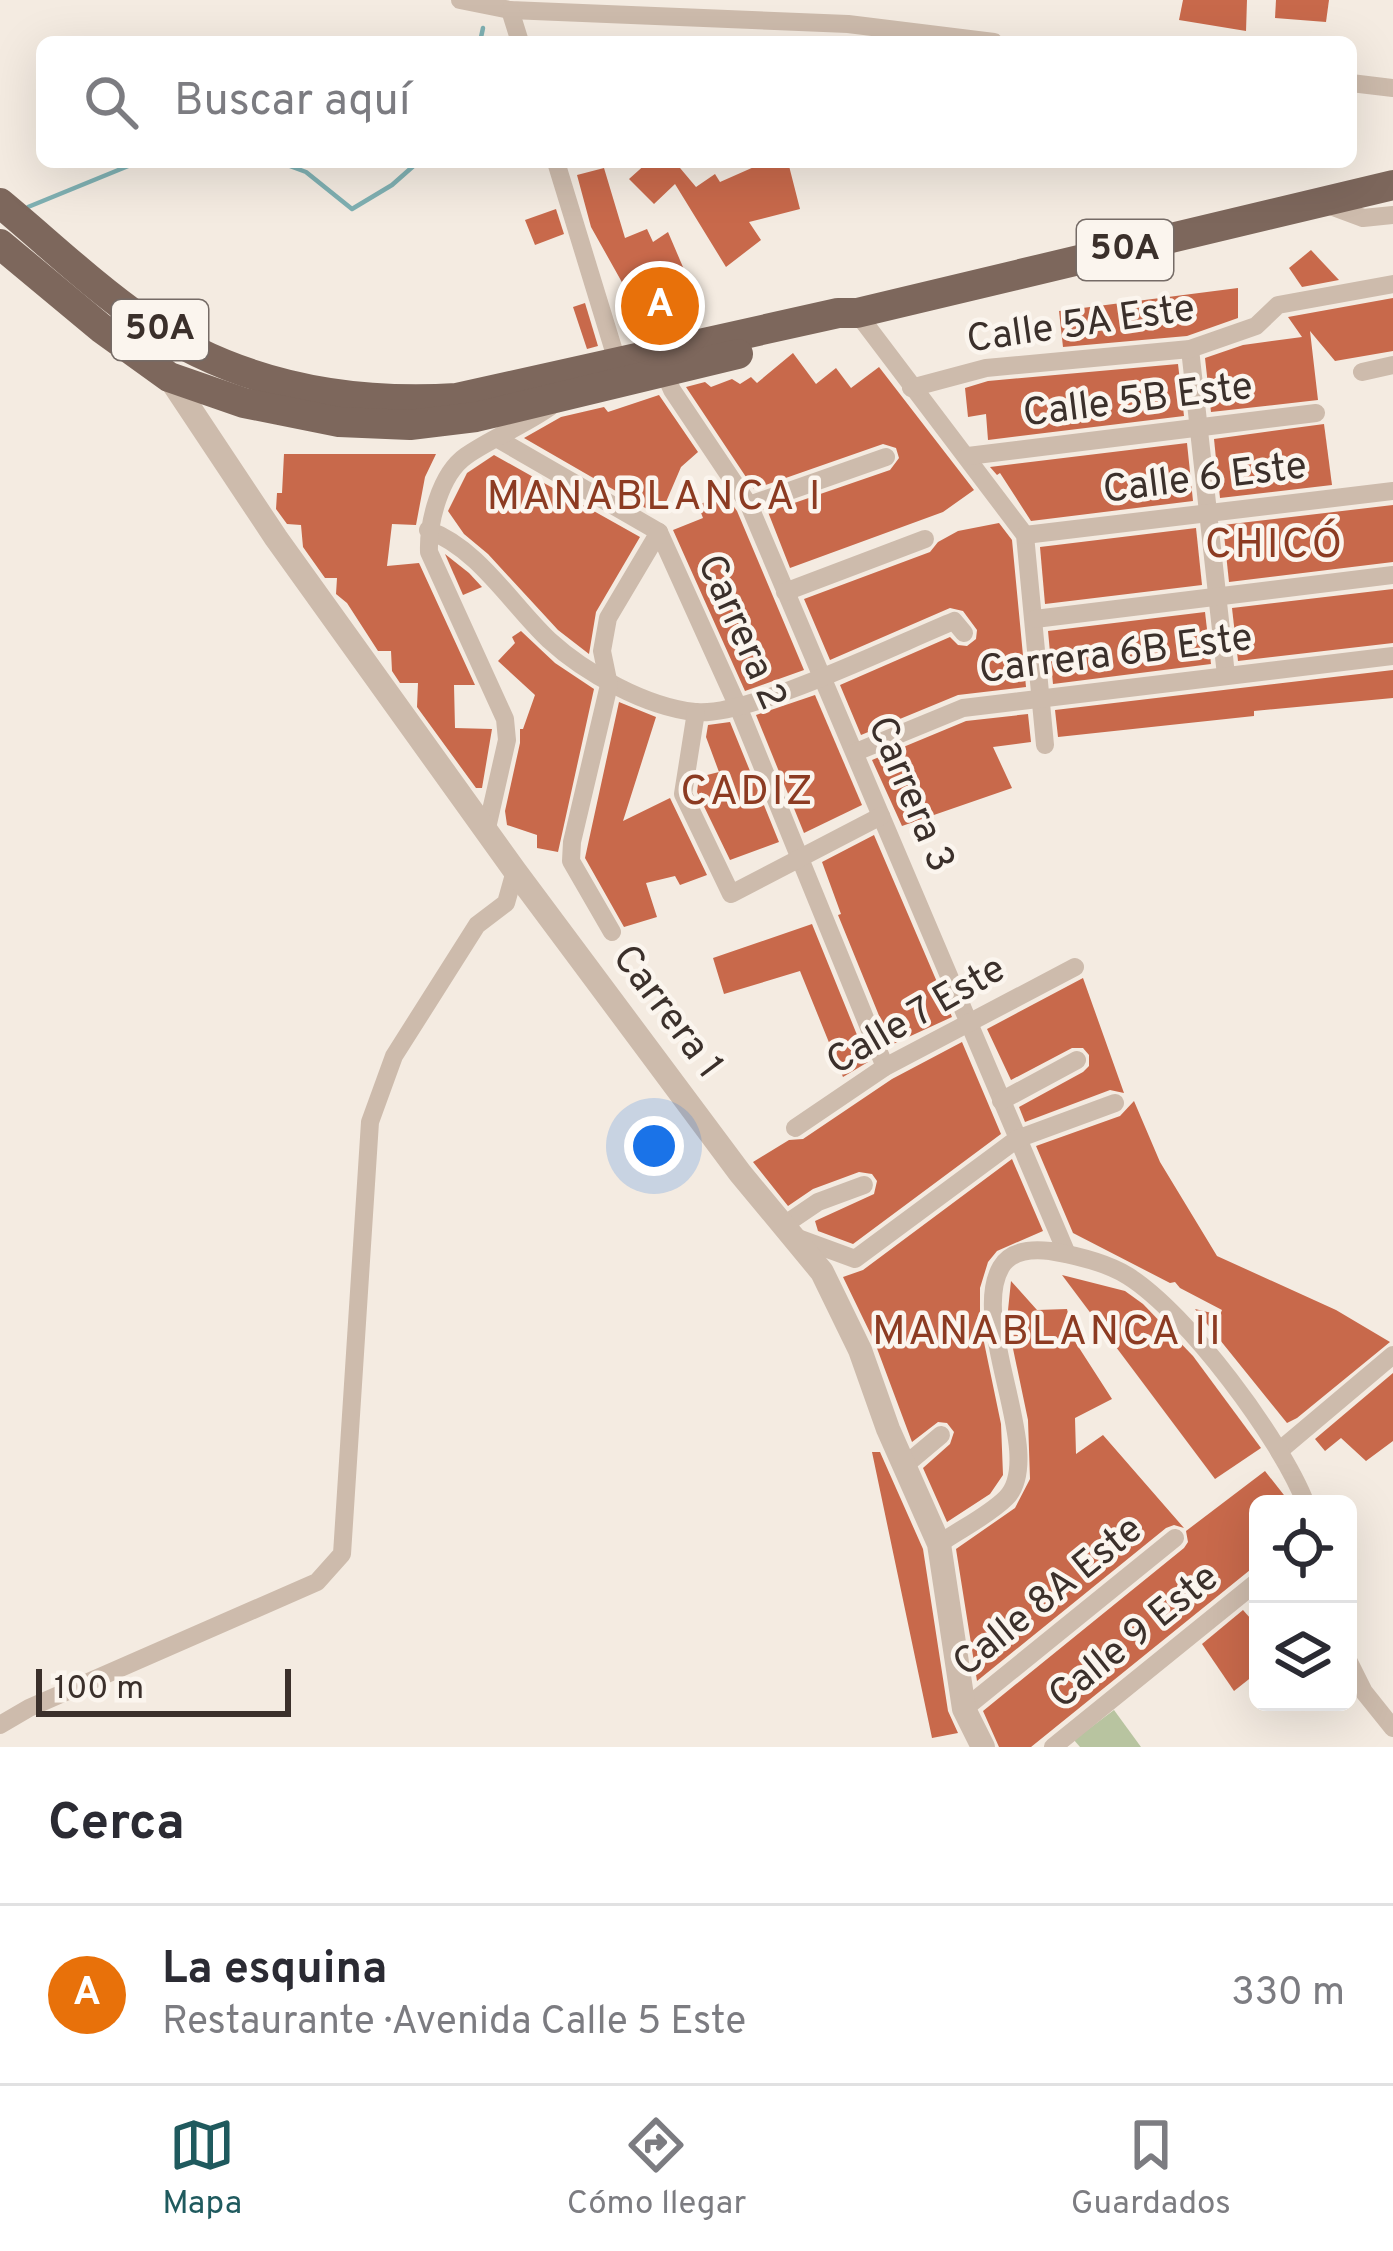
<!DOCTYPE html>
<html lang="es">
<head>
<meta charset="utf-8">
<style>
  :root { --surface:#fff; --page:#f2f2f3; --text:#2b2b33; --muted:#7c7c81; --line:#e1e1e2; --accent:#1f5a5e }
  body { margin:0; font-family:Overpass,sans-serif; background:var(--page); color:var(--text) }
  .controls { position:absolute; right:36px; bottom:36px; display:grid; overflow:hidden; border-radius:18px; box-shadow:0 12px 48px #0002 }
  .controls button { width:108px; height:108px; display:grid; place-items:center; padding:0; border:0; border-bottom:3px solid var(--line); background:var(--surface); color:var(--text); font:60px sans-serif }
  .scale { position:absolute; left:36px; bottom:30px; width:255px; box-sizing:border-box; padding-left:12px; border:6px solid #3b302b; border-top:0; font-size:33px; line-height:42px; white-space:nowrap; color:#3b302b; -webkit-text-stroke:9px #fbf5ee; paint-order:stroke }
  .you { position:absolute; left:654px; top:1146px; width:42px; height:42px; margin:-30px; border:9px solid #fff; border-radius:50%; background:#1a73e8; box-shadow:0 0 0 18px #1a73e833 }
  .badge { display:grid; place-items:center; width:78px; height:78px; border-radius:50%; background:var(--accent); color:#fff; font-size:39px; font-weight:700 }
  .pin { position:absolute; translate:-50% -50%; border:6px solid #fff; box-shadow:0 3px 12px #0006 }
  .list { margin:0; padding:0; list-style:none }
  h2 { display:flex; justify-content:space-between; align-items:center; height:156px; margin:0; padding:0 48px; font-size:51px }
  h2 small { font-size:39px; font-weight:400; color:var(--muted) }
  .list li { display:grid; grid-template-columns:78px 1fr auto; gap:36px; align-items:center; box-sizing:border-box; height:180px; padding:0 48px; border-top:3px solid var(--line) }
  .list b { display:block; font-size:45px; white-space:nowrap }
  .list p { margin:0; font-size:39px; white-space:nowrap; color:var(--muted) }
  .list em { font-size:39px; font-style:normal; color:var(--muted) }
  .icon { flex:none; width:66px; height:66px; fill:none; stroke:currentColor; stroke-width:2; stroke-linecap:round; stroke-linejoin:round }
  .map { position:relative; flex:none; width:1393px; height:1747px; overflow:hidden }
  .search { position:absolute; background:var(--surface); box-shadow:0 12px 48px #0002; left:36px; right:36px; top:36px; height:132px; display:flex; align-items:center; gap:30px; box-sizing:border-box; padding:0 42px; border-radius:18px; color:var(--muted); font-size:45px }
  .sheet { height:336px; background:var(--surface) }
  nav { display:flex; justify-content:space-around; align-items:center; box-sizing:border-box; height:168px; border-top:3px solid var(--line); background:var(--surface); font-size:33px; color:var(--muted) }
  nav a { display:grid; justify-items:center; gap:6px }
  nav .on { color:var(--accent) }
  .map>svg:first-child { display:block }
</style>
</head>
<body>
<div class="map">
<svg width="1393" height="1747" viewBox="0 0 1393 1747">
  <rect width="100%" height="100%" fill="#f4ebe1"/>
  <polygon fill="#b8c4a0" points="1114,1710 1141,1747 1080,1747 1074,1740"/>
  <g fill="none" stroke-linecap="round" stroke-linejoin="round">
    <g stroke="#7fb0b2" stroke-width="4.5">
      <polyline points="480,42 483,28"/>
      <polyline points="279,162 306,172 352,209 392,185 418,162"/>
      <polyline points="28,207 138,162"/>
    </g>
  </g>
  <g fill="#c8694b">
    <polygon points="1183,0 1247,0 1246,31 1179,20"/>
    <polygon points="1276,0 1329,0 1326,22 1275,18"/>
    <polygon points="648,162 675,162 696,187 715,174 720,182 763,163 788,162 800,209 749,222 761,240 726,267 675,184 654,204 629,179"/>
    <polygon points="604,168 625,238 647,229 653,242 668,232 703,314 634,333 617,297 628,293 591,227 577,175"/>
    <polygon points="556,209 564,234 535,245 525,220"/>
    <polygon points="1311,250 1339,280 1302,287 1289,268"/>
    <polygon points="1238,288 1238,318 1187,336 1063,347 1059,311"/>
    <polygon points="1393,298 1393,351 1335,361 1310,331 1318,400 1211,412 1205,358 1243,345 1302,337 1288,317"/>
    <polygon points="585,303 598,346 587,349 573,307"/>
    <polygon points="793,353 816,384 836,368 851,388 879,367 974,490 943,512 790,568 768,512 890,470 899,458 896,448 883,444 754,489 686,387 705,382 711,387 732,379 740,384 751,377 757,383"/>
    <polygon points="1178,364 1184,416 988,440 986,414 968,417 965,388 988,381"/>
    <polygon points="659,395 698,452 681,467 663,509 660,502 654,513 524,438 561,417 604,407 608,412"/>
    <polygon points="1324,424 1332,485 1220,498 1214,439"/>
    <polygon points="1187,443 1193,501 1031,521 1000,473 997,475 990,467"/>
    <polygon points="284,454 436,454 425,477 416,525 392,524 387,566 419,563 475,685 454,685 455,728 492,729 482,788 476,788 417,707 418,683 400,683 392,671 391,651 378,651 347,603 336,594 337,578 325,578 303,547 301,525 287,524 276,509 277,493 282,493"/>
    <polygon points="494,455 640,537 596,612 589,654 558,630 488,554 464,534 448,511 467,473"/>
    <polygon points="725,494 737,511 804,670 745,691 673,530 703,518 698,505"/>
    <polygon points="1393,505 1393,562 1229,582 1223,525"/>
    <polygon points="999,523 1012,540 1026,687 958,695 861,735 840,685 950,637 958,645 967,646 976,639 977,630 963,611 950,608 830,660 804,599 930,552 938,542 958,531"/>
    <polygon points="1196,528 1202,585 1045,604 1040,547"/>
    <polygon points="445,554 469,573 482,587 463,595"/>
    <polygon points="1393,589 1393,643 1238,661 1232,608"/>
    <polygon points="1205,612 1211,664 1053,684 1048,631"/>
    <polygon points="521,631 555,663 594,689 558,852 537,848 537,835 507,825 505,811 520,743 520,729 523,729 535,695 498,661 515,643 512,637"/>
    <polygon points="1393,670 1393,698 1254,711 1254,716 1058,737 1055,710"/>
    <polygon points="815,695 862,805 804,833 756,715"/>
    <polygon points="619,702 656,717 623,821 670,798 707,875 680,885 675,876 646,883 657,917 624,927 585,858"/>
    <polygon points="1028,714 1031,742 993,747 1012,788 902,826 872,760 966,721"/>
    <polygon points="730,722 779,842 730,860 697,792 699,777 719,772 706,737 708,725"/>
    <polygon points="874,835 952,1017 891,1045 838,915 841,914 822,862"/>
    <polygon points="812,924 868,1062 843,1077 800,971 724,994 713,958"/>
    <polygon points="1083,978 1124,1093 1110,1090 1025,1122 1019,1107 1083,1072 1089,1066 1089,1055 1083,1048 1072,1048 1011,1080 987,1029"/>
    <polygon points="962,1042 1001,1134 853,1244 818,1231 815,1221 874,1194 877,1181 872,1174 859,1172 813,1189 788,1206 753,1162 789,1140 803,1139 892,1079"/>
    <polygon points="1134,1101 1160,1162 1217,1256 1336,1310 1390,1342 1297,1418 1287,1423 1195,1309 1220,1315 1222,1310 1180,1288 1175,1282 1170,1283 1073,1233 1036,1146 1120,1116"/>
    <polygon points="1012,1159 1043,1231 997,1251 988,1262 980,1288 980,1323 1001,1424 1003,1475 990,1494 947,1522 923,1468 950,1444 954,1432 947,1423 938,1422 912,1442 875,1343 843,1277 863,1270"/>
    <polygon points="1062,1275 1125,1291 1143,1304 1193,1356 1261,1448 1215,1479"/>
    <polygon points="1011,1281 1037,1310 1067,1309 1074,1340 1112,1399 1075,1418 1076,1454 1103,1435 1184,1528 1174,1525 1166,1528 977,1681 956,1549 1015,1508 1030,1479 1028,1420 1007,1320"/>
    <polygon points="1393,1373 1393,1441 1366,1461 1341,1438 1325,1451 1315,1439"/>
    <polygon points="872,1452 880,1452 923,1549 948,1711 958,1733 932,1738"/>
    <polygon points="1265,1471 1291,1504 1258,1504 1258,1568 1250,1570 1031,1747 999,1747 983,1711 1184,1548 1188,1542 1186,1531"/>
    <polygon points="1243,1610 1258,1627 1258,1672 1234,1691 1202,1644"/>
  </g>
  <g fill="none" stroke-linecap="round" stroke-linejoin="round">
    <g stroke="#cdbbac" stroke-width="18">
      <polyline points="460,0 510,10 848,24 994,42"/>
      <polyline points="510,10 520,42"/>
      <polyline points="1351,83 1393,88"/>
      <polyline points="556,162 617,361"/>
      <polyline points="1328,205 1363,218 1393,215"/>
      <polyline points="857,313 1025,535 1045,745"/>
      <polyline points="1190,349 1226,675"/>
      <polyline points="1362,372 1393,365"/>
      <polyline points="665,374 672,390 749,505 1067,1254"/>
      <polyline points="911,388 986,368 1190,349 1256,326 1278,305 1393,284"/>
      <polyline points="498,439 659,532 739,709 885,1067"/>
      <polyline points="968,456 1316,413"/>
      <polyline points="749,505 886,457"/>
      <path d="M428 530C478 548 511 604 549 640 585 673 646 707 695 712 747 718 899 643 954 621L964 633"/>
      <polyline points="1025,535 1393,491"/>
      <polyline points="785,592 925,539"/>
      <polyline points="1035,619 1393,575"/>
      <polyline points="696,712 683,794 731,894 881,816"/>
      <polyline points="856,752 963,708 1393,656"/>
      <path d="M487 828 507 740 505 719 429 552C428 523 440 474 466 456 492 438 523 426 550 407"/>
      <polyline points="612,932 571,861 572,842 609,685 602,651 608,618 659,532"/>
      <polyline points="1001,1101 1077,1060"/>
      <polyline points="795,1128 885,1067 1075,967"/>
      <polyline points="784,1225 818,1202 864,1185"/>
      <polyline points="795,1237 855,1259 1017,1139 1115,1103"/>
      <polyline points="1279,1451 1393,1355"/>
      <polyline points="904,1466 941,1435"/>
      <path d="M939 1544C960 1529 988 1516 1006 1498 1048 1456 968 1324 1001 1267 1011 1250 1033 1249 1050 1251 1074 1255 1107 1263 1128 1276 1187 1313 1281 1439 1306 1504"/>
      <polyline points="1348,1660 1364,1692 1393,1728"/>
      <polyline points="964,1709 1175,1538"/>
      <polyline points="0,1725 29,1708 317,1582 342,1554 370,1122 394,1056 477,925 506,903 515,871"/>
      <polyline points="1053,1747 1258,1581"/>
    </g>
    <polyline stroke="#cdbbac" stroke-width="24" points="169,377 276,538 515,871 740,1173 822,1272 860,1350 888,1429 939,1544 964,1709 983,1747"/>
    <g stroke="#7d675c" stroke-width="30">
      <path d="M0 203C47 242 92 285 142 320 236 384 345 405 457 398L838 313H857L1393 185"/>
      <polyline points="0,244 101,328 169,377 244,403 339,422 410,425 476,417 738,354"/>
    </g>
  </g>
  <g text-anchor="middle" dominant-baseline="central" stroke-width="9" stroke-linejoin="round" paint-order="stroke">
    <g fill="#fbf5ee" stroke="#756b66" stroke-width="3">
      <rect x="1077" y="220" width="96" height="60" rx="9"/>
      <rect x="112" y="300" width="96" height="60" rx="9"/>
    </g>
    <g font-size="36" font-weight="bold" fill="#3b302b">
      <text x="1125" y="250">50A</text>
      <text x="160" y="330">50A</text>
    </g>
    <g font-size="39" fill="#3b302b" stroke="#fbf5ee">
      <text transform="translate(1081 326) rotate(-8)">Calle 5A Este</text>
      <text transform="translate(1138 402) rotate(-7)">Calle 5B Este</text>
      <text transform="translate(1205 480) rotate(-7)">Calle 6 Este</text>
      <text transform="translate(740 633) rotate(66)">Carrera 2</text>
      <text transform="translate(1116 656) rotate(-7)">Carrera 6B Este</text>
      <text transform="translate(909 795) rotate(67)">Carrera 3</text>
      <text transform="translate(666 1013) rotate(53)">Carrera 1</text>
      <text transform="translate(917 1017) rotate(-30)">Calle 7 Este</text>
      <text transform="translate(1049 1598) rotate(-39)">Calle 8A Este</text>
      <text transform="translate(1135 1638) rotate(-39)">Calle 9 Este</text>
    </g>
    <g font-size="42" letter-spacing="3" fill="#8c3b22" stroke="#fbf5ee">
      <text x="655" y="498">MANABLANCA I</text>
      <text x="1275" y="546">CHICÓ</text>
      <text x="748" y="793">CADIZ</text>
      <text x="1048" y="1333">MANABLANCA II</text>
    </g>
  </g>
</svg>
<div class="controls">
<button><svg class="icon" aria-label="locate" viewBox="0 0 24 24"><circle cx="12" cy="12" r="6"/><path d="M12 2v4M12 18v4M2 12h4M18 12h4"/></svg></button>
<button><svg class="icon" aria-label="layers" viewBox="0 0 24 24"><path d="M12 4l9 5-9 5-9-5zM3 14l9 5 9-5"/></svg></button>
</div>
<div class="scale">100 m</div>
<div class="you"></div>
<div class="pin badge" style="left:660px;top:306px;background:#e8710a">A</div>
<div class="search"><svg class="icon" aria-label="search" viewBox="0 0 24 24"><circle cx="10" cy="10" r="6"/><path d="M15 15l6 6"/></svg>Buscar aquí</div>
</div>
<section class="sheet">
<h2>Cerca<small></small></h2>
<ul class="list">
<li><span class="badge" style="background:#e8710a">A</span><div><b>La esquina</b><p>Restaurante · Avenida Calle 5 Este</p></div><em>330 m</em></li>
</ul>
</section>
<nav>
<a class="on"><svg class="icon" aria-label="map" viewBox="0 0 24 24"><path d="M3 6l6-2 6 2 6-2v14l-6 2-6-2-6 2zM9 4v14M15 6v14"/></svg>Mapa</a>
<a><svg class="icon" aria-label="directions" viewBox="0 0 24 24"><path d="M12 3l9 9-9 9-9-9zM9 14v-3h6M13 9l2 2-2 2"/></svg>Cómo llegar</a>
<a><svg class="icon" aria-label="saved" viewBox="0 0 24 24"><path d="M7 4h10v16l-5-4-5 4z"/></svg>Guardados</a>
</nav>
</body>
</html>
